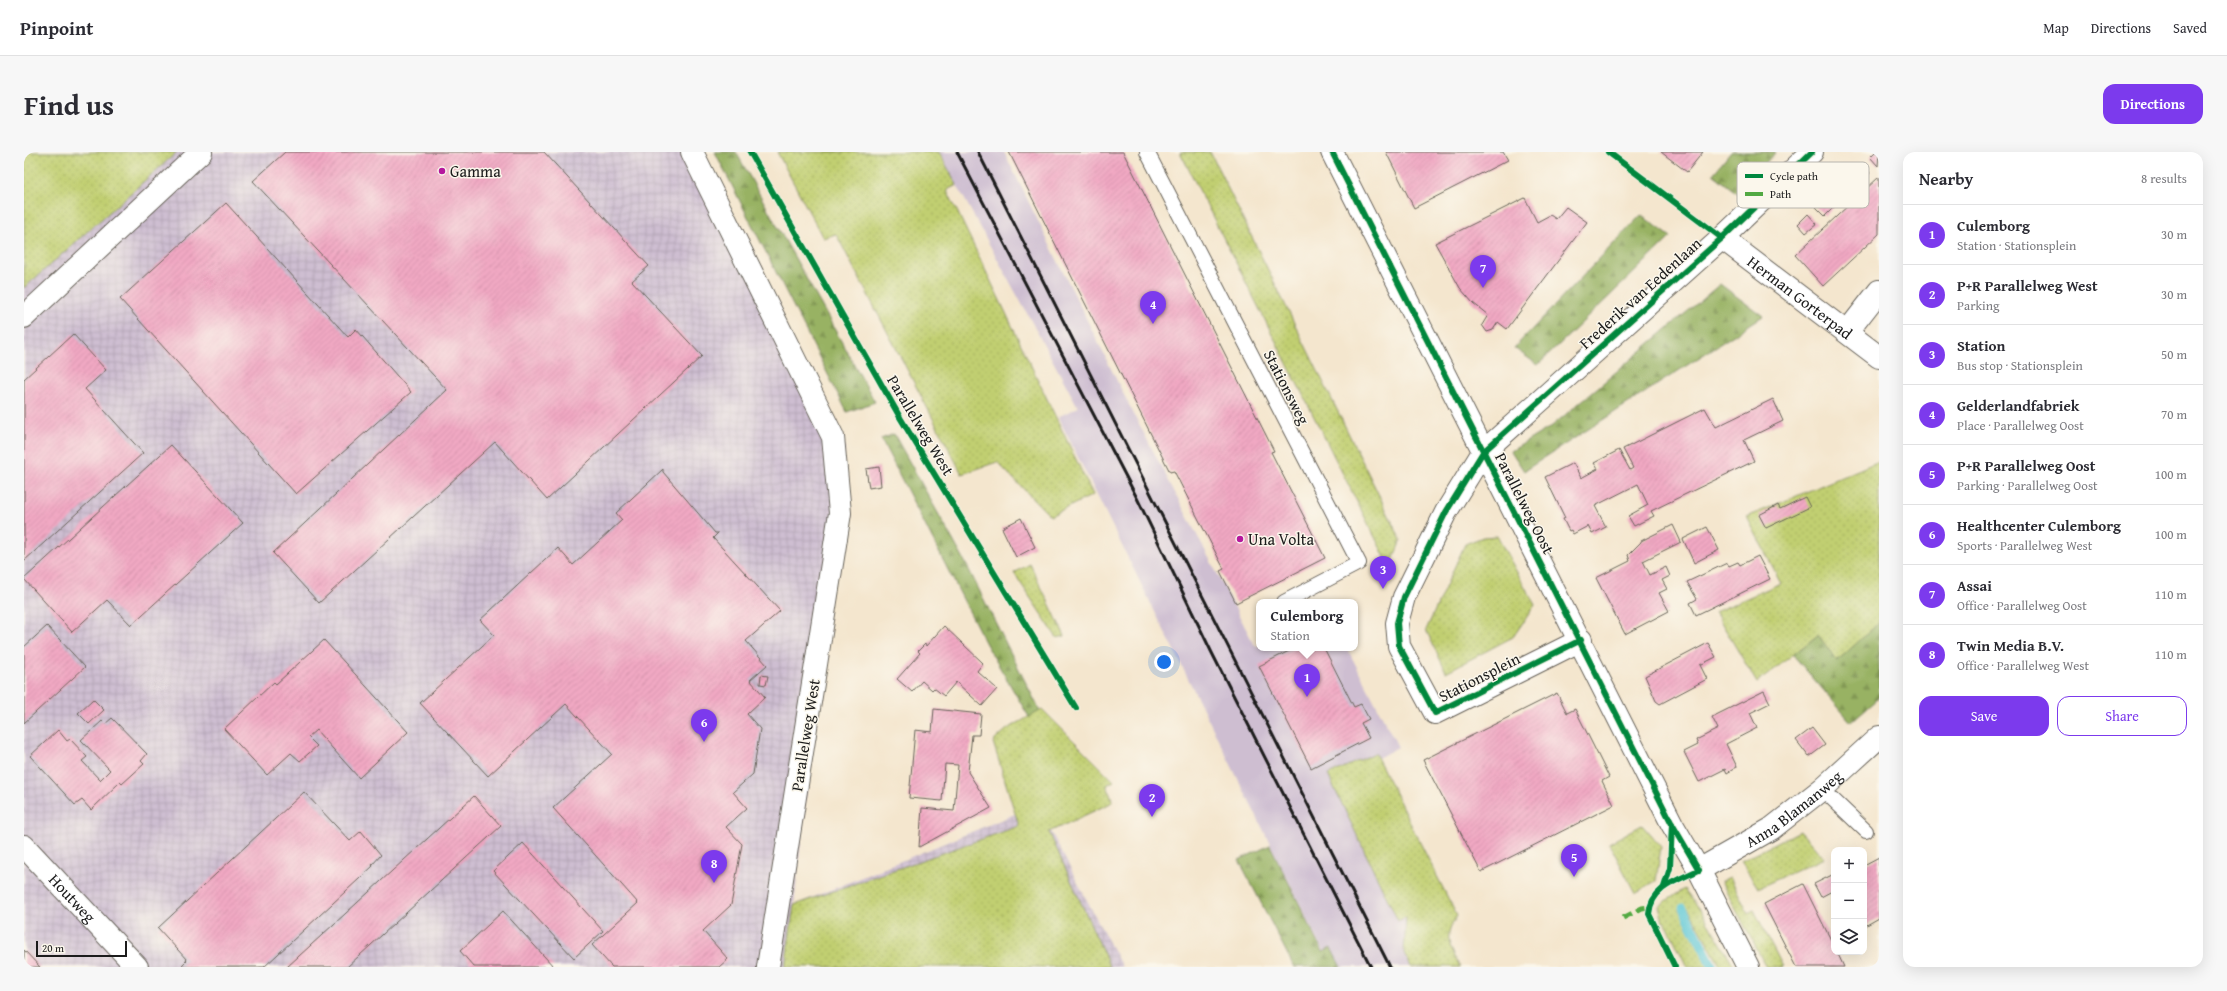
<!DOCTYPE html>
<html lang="en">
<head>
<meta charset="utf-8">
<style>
  :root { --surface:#fff; --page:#f7f7f7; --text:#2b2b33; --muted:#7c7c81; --line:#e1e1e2; --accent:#7c3aed }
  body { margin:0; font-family:"Gentium Book Plus",serif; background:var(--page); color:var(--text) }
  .controls { position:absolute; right:12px; bottom:12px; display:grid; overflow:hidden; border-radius:8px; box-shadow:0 4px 16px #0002 }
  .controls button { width:36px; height:36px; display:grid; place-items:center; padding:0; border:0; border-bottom:1px solid var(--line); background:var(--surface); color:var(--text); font:20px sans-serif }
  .scale { position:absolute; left:12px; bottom:10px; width:91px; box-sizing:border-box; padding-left:4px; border:2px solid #1c1c1c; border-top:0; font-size:11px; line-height:14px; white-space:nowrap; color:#1c1c1c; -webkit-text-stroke:3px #fbf7ec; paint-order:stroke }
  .you { position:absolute; left:1140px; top:510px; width:14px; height:14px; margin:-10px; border:3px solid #fff; border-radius:50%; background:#1a73e8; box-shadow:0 0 0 6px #1a73e833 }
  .badge { display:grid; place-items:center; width:26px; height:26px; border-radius:50%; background:var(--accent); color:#fff; font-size:13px; font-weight:700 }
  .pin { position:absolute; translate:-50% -33px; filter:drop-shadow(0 1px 2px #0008) }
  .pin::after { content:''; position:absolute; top:21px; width:14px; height:12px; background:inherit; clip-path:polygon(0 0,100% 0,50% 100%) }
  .popup { position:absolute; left:1232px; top:447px; width:102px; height:52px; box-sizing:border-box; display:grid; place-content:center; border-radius:8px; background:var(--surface); filter:drop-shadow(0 1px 3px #0005); font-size:13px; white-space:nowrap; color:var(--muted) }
  .popup b { font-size:15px; color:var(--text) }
  .popup::after { content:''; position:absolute; left:50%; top:100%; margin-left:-8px; border:8px solid transparent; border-top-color:var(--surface) }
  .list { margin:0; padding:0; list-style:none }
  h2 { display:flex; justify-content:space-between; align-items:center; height:52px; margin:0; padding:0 16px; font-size:17px }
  h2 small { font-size:13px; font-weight:400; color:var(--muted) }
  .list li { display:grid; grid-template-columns:26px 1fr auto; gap:12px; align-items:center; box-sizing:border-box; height:60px; padding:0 16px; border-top:1px solid var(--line) }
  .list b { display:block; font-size:15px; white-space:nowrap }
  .list p { margin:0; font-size:13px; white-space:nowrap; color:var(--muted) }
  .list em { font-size:13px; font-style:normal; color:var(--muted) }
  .actions { display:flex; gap:8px; padding:12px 16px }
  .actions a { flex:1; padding:9px 0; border:1px solid var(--accent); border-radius:12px; text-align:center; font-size:14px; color:var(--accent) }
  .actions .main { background:var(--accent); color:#fff }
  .icon { flex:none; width:22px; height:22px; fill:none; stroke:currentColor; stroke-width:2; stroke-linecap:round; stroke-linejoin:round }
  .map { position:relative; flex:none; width:1855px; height:815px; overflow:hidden; border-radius:12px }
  header { display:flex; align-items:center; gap:24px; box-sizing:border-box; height:56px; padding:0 20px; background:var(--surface); border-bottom:1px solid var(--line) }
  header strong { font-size:19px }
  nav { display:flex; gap:22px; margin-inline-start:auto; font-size:14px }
  .intro { display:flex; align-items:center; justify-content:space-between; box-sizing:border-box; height:96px; padding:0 24px }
  h1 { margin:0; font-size:28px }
  .button { padding:10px 18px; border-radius:12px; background:var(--accent); color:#fff; font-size:14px; font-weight:700 }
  main { display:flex; gap:24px; padding:0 24px }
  aside { flex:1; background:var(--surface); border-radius:12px; box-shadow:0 4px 16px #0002 }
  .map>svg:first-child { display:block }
</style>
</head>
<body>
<header>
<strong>Pinpoint</strong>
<nav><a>Map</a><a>Directions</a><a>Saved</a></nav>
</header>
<div class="intro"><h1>Find us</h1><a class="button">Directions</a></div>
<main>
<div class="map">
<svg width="1855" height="815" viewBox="0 0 1855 815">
  <defs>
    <pattern id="industrial-grid" width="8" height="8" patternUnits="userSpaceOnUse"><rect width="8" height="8" fill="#cebed1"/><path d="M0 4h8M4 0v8" fill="none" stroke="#b0a3b3"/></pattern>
    <pattern id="grass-dots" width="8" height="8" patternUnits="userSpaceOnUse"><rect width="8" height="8" fill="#c1cf71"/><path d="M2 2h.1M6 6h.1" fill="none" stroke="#a5b161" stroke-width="1.8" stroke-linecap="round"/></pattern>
    <pattern id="forest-firs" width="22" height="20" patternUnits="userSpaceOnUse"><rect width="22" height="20" fill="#98b263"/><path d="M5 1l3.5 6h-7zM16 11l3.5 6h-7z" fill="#829855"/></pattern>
    <pattern id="building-hatch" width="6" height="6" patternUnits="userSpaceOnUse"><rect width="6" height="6" fill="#f1a8c3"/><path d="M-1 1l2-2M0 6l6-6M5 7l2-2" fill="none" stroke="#ce90a7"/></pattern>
  </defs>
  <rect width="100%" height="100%" fill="#fbf7ec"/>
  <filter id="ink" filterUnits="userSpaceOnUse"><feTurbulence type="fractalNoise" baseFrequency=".025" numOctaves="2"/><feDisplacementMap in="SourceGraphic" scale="8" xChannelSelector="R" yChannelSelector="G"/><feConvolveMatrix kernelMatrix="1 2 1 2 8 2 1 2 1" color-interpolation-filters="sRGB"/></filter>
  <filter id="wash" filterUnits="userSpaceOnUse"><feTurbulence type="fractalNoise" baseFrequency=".012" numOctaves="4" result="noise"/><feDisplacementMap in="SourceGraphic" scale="16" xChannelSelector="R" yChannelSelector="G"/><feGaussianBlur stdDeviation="0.9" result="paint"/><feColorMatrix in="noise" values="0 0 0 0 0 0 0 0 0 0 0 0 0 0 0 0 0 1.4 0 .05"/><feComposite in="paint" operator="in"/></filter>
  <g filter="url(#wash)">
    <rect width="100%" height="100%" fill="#f4e6ce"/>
    <polygon fill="url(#industrial-grid)" points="0,0 657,0 821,294 770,753 1013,653 1098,815 0,815"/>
    <polygon fill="#cebed1" points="915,0 980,0 1103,249 1231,494 1323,496 1374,595 1339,614 1374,769 1382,764 1380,801 1387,815 1317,815 1307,796 1300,800 1034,265 1054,255"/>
    <g fill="url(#grass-dots)" stroke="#6e7646">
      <polygon points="0,0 153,0 0,136"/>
      <polygon points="753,0 915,0 933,33 923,38 1069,343 1026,364 973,310 938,322 812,82 799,86"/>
      <polygon points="1156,0 1186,0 1377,388 1366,415"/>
      <polygon points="1855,309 1855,472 1813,509 1794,483 1733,531 1691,460 1757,431 1723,365"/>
      <polygon points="1473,384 1511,453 1489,485 1422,520 1402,478 1441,392 1459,385"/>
      <polygon points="1006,412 1041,484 1033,486 990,421"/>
      <polygon points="1018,557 1090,629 1083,633 1089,650 1025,680 1086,815 761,815 770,753 995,674 969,590 982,578"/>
      <path d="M1351 601 1433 764C1418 787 1426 793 1436 815H1387L1380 801 1382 765 1374 769 1304 623Z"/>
      <polygon points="1618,673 1637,695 1632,729 1611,741 1585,691"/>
      <polygon points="1776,679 1800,706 1734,736 1717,709"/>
      <polygon points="1706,725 1724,761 1730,758 1759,815 1742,815 1697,729"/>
      <polygon points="1660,737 1676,757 1711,815 1697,815 1664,756 1659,753 1656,755 1656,759 1685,815 1663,815 1641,769 1639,769 1635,754"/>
    </g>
    <g fill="url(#forest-firs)" stroke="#5a6740">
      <polygon points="691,0 712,0 851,250 823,260"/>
      <polygon points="1707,0 1752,0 1713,41 1689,22"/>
      <polygon points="1617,63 1647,85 1514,213 1490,196"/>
      <polygon points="1696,132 1739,164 1500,319 1487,299 1528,274"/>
      <polygon points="870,282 940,408 1016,559 1005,565 962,492 857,287"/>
      <polygon points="1855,471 1855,545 1827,570 1769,503 1794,483 1813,509"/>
      <polygon points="1246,693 1299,800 1307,796 1317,815 1270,815 1215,708"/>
    </g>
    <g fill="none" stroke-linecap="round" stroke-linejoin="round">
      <polyline stroke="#5bc7d5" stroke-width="9" points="1659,756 1689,815"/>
    </g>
    <g id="blocks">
      <g fill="url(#building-hatch)">
        <polygon points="261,0 520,0 625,114 608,129 678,204 523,348 471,290 295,451 249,401 423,238 229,29"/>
        <polygon points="985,0 1099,0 1250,299 1247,300 1301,406 1212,451 1196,419 1200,417 1150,319 1146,320"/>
        <polygon points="1362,0 1479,0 1484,8 1390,56"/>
        <polygon points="1637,0 1679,0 1663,20"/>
        <polygon points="1851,0 1855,0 1854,14 1846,5"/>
        <polygon points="1838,12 1846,21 1836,31 1828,21"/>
        <polygon points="1855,25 1855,82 1799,134 1771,103"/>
        <polygon points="1820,29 1828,38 1818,47 1810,38"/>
        <polygon points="1501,46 1513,70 1526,63 1532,67 1542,55 1563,70 1483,177 1474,170 1469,178 1463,180 1458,173 1464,163 1449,151 1436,136 1411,91"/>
        <polygon points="1802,46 1810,55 1801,64 1792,55"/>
        <polygon points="202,51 324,185 332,177 387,240 272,342 96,147"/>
        <polygon points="1784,62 1793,72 1782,81 1774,72"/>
        <polygon points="49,182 82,218 61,237 119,301 0,409 0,227"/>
        <polygon points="1749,247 1759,269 1720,288 1730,309 1627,359 1630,364 1610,374 1604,364 1624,353 1614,332 1571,354 1582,375 1568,382 1564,374 1549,382 1547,378 1545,379 1539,367 1541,366 1521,325 1549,311 1557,326 1574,317 1570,311 1595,298 1606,318 1609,316 1599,297 1681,256 1692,275"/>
        <polygon points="147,293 219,371 107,473 83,448 48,480 0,427"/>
        <polygon points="855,315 857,334 845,336 842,317"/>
        <polygon points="639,317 639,320 691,381 694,381 689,386 756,459 722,489 743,513 726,528 741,545 723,562 736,577 729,622 709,640 723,656 702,675 718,692 707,753 679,779 704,807 695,815 588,815 568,793 614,751 529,656 588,602 542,552 464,624 396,551 470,483 456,468 465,460 534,396 549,413 598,368 592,361"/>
        <polygon points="1781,345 1786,355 1742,376 1735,363 1754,353 1756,357"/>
        <polygon points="997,366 1011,395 992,405 978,376"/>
        <polygon points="1649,373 1657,390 1619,409 1626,423 1642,415 1646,424 1638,428 1643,437 1635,441 1645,459 1601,482 1572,426 1606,409 1604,403 1617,390 1617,389"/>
        <polygon points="1683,375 1695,398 1670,411 1659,387"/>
        <polygon points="1734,404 1746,427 1672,463 1666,451 1673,447 1663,430 1703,411 1705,414 1714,410 1716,413"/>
        <polygon points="23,474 61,515 0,571 0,495"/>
        <polygon points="920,474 959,511 953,519 973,537 958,554 932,530 920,544 910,536 908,538 898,529 888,540 873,527 896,501 894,499 901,492 902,494"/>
        <polygon points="300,488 384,580 335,626 292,578 284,585 293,594 276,609 267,601 243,623 200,577 250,530 252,532"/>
        <polygon points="1684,491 1692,505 1676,513 1683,527 1636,552 1632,549 1621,524"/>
        <polygon points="1271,496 1300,496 1330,555 1337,552 1345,567 1337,571 1345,586 1287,616 1235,514"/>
        <polygon points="737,523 744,524 742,533 736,532"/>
        <polygon points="1740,539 1746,551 1726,561 1733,576 1702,592 1713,615 1703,621 1701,617 1675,630 1660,600 1674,593 1672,588 1694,577 1688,565"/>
        <polygon points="1533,541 1543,561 1551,557 1585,625 1578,629 1590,653 1457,720 1399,608"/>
        <polygon points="69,547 80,558 65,572 54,561"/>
        <polygon points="910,557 957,562 955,583 948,583 944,620 967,656 895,695 898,656 930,659 934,613 921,612 918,649 885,646 891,578 908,580"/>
        <polygon points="88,566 123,602 117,609 120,612 98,632 96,630 67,658 58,648 51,653 6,604 34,578 43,589 46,587 63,605 58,609 76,628 86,618 57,588 78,569 81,572"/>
        <polygon points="1788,576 1801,593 1785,605 1772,588"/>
        <polygon points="280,640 326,689 337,679 357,703 348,713 349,714 240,815 160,815 158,813 163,808 134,776"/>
        <polygon points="450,644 477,674 323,815 263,815"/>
        <polygon points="499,691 579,779 550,806 469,719"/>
        <polygon points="1855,705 1855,766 1841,774 1840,713"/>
        <polygon points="1810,722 1810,738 1797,745 1790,732"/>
        <polygon points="1779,732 1810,794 1810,800 1813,800 1820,815 1772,815 1740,752"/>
        <polygon points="479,759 530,815 450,815 436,799"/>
        <polygon points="0,798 16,815 0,815"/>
      </g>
    </g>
  </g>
  <g filter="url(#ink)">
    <use href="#blocks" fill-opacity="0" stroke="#68635a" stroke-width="1"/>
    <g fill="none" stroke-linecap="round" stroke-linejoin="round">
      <g stroke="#68635a" stroke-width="16">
        <g id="service">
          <polyline points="1123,0 1335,411 1260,450"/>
          <polyline points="1798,637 1842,679"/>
        </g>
      </g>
      <g stroke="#68635a" stroke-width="24">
        <g id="minor">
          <polyline points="1308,0 1648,672 1675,718 1724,815"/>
          <path id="s1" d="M1698 86 1855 205"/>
          <polyline points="0,165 177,0"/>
          <polyline points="1823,180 1855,139"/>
          <polyline points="1557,488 1411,561 1375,494 1373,471 1380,445 1422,360 1459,300 1698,86 1788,0"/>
          <path id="s2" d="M0 694 113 815"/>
          <path id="s3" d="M1675 718 1747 677 1798 637 1855 585"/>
        </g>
      </g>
      <g stroke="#68635a" stroke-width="24">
        <polyline id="tertiary" points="668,0 809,285 816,361 744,815"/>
      </g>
      <use href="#service" stroke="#fff" stroke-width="14"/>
      <use href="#minor" stroke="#fff" stroke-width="22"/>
      <use href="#tertiary" stroke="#fff" stroke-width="22"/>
      <g stroke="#1c1c1c" stroke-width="3">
        <polyline points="933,0 1113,346 1188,501 1347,815"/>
        <polyline points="954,0 1366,815"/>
      </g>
      <polyline stroke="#52a943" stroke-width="5" stroke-dasharray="10 5" stroke-linecap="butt" points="1599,766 1618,756 1625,755"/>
      <g stroke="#fbf7ec" stroke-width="8">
        <g id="cycleway">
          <polyline points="726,0 877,267 1052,556"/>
          <path d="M1308 0 1648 672 1675 718C1654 728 1627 735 1625 762L1651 815"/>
          <polyline points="1584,0 1698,86"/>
          <polyline points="1557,488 1411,561 1375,494 1373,471 1380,445 1422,360 1459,300 1698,86 1788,0"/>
          <polyline points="1640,735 1646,716 1648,672"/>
        </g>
      </g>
      <use href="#cycleway" stroke="#00873e" stroke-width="6"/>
    </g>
  </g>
  <g fill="#b5179e" stroke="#fbf7ec" stroke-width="1.5">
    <circle cx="418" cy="19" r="4"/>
    <circle cx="1216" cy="387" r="4"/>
  </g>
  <g text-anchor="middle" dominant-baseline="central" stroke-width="3" stroke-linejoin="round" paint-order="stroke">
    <g font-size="16" fill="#1c1c1c" stroke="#fbf7ec" text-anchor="start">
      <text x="426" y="19">Gamma</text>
      <text x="1224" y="387">Una Volta</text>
    </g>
    <g font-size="16" fill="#1c1c1c" stroke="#fbf7ec">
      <text transform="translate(1616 141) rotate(-42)">Frederik van Eedenlaan</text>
      <text stroke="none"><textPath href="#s1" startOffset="98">Herman Gorterpad</textPath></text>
      <text transform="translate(1263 235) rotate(63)">Stationsweg</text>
      <text transform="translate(897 273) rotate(59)">Parallelweg West</text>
      <text transform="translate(1501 351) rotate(63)">Parallelweg Oost</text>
      <text transform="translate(1455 525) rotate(-27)">Stationsplein</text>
      <text transform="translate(781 583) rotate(-81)">Parallelweg West</text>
      <text stroke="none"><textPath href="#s3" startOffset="113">Anna Blamanweg</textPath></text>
      <text stroke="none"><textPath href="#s2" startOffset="71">Houtweg</textPath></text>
    </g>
  </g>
  <rect x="1713" y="10" width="132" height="46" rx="6" fill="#fbf7ec" stroke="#b8b5ae" stroke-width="1"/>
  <rect x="1721" y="22" width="18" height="4" fill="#00873e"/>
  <rect x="1721" y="40" width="18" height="4" fill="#52a943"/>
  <g font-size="11" fill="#1c1c1c">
    <text x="1746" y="28">Cycle path</text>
    <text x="1746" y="46">Path</text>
  </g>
</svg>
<div class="controls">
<button>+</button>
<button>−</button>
<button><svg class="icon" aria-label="layers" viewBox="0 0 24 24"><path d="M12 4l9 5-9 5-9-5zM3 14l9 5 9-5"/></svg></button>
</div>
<div class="scale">20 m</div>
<div class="you"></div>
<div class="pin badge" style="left:1283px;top:545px">1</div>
<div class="popup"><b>Culemborg</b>Station</div>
<div class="pin badge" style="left:1128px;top:665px">2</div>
<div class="pin badge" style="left:1359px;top:437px">3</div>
<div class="pin badge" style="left:1129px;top:172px">4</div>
<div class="pin badge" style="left:1550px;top:725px">5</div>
<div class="pin badge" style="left:680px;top:590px">6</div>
<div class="pin badge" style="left:1459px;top:136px">7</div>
<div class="pin badge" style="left:690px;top:731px">8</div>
</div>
<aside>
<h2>Nearby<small>8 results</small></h2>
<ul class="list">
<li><span class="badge">1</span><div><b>Culemborg</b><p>Station · Stationsplein</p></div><em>30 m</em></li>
<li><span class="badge">2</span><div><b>P+R Parallelweg West</b><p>Parking</p></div><em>30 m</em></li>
<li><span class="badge">3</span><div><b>Station</b><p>Bus stop · Stationsplein</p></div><em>50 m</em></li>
<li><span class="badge">4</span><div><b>Gelderlandfabriek</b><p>Place · Parallelweg Oost</p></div><em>70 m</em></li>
<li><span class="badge">5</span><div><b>P+R Parallelweg Oost</b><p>Parking · Parallelweg Oost</p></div><em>100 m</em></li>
<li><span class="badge">6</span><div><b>Healthcenter Culemborg</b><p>Sports · Parallelweg West</p></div><em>100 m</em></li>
<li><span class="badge">7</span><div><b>Assai</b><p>Office · Parallelweg Oost</p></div><em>110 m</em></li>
<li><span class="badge">8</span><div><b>Twin Media B.V.</b><p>Office · Parallelweg West</p></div><em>110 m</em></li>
</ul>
<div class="actions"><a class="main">Save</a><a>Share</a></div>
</aside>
</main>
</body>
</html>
